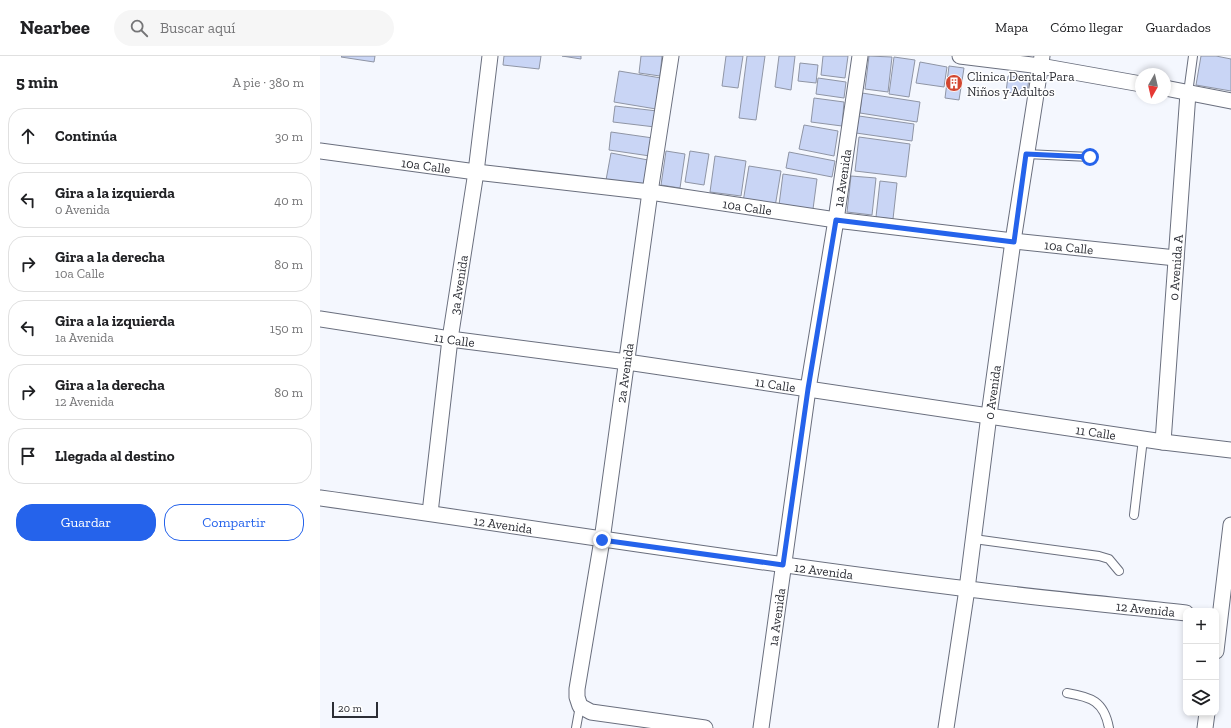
<!DOCTYPE html>
<html lang="es">
<head>
<meta charset="utf-8">
<style>
  :root { --surface:#fff; --page:#f6f6f6; --text:#202124; --muted:#757577; --line:#e0e0e0; --accent:#2563eb }
  body { margin:0; font-family:"Zilla Slab",serif; background:var(--page); color:var(--text) }
  .controls { position:absolute; right:12px; bottom:12px; display:grid; overflow:hidden; border-radius:8px; box-shadow:0 2px 6px #0003 }
  .controls button { width:36px; height:36px; display:grid; place-items:center; padding:0; border:0; border-bottom:1px solid var(--line); background:var(--surface); color:var(--text); font:20px sans-serif }
  .compass { position:absolute; left:815px; top:12px; width:36px; height:36px; border-radius:50%; background:var(--surface); box-shadow:0 2px 6px #0003; rotate:188deg }
  .scale { position:absolute; left:12px; bottom:10px; width:46px; box-sizing:border-box; padding-left:4px; border:2px solid #2c2e35; border-top:0; font-size:11px; line-height:14px; white-space:nowrap; color:#2c2e35; -webkit-text-stroke:3px #fff; paint-order:stroke }
  .stop { position:absolute; width:12px; height:12px; margin:-9px; border:3px solid #2563eb; border-radius:50%; background:#fff }
  .stop.end { background:#2563eb; border-color:#fff; box-shadow:0 1px 4px #0008 }
  .list { margin:0; padding:0; list-style:none }
  h2 { display:flex; justify-content:space-between; align-items:center; height:52px; margin:0; padding:0 16px; font-size:17px }
  h2 small { font-size:13px; font-weight:400; color:var(--muted) }
  .list li { display:grid; grid-template-columns:26px 1fr auto; gap:12px; align-items:center; box-sizing:border-box; height:56px; margin:0 8px 8px; padding:0 8px; border:1px solid var(--line); border-radius:16px }
  .list b { display:block; font-size:15px; white-space:nowrap }
  .list p { margin:0; font-size:13px; white-space:nowrap; color:var(--muted) }
  .list em { font-size:13px; font-style:normal; color:var(--muted) }
  .actions { display:flex; gap:8px; padding:12px 16px }
  .actions a { flex:1; padding:9px 0; border:1px solid var(--accent); border-radius:16px; text-align:center; font-size:14px; color:var(--accent) }
  .actions .main { background:var(--accent); color:#fff }
  .icon { flex:none; width:22px; height:22px; fill:none; stroke:currentColor; stroke-width:2; stroke-linecap:round; stroke-linejoin:round }
  .map { position:relative; flex:none; width:911px; height:672px; overflow:hidden }
  header { display:flex; align-items:center; gap:24px; box-sizing:border-box; height:56px; padding:0 20px; background:var(--surface); border-bottom:1px solid var(--line) }
  header strong { font-size:19px }
  nav { display:flex; gap:22px; margin-inline-start:auto; font-size:14px }
  .search { width:280px; height:36px; background:var(--page); display:flex; align-items:center; gap:10px; box-sizing:border-box; padding:0 14px; border-radius:22px; color:var(--muted); font-size:15px }
  main { display:flex }
  aside { flex:1; background:var(--surface) }
  .map>svg:first-child { display:block }
</style>
</head>
<body>
<header>
<strong>Nearbee</strong>
<div class="search"><svg class="icon" aria-label="search" viewBox="0 0 24 24"><circle cx="10" cy="10" r="6"/><path d="M15 15l6 6"/></svg>Buscar aquí</div>
<nav><a>Mapa</a><a>Cómo llegar</a><a>Guardados</a></nav>
</header>
<main>
<aside>
<h2>5 min<small>A pie · 380 m</small></h2>
<ul class="list">
<li><svg class="icon" aria-label="ahead" viewBox="0 0 24 24"><path d="M12 20V5M6 11l6-6 6 6"/></svg><div><b>Continúa</b></div><em>30 m</em></li>
<li><svg class="icon" aria-label="left" viewBox="0 0 24 24"><path d="M17 20v-9H6M10 6l-5 5 5 5"/></svg><div><b>Gira a la izquierda</b><p>0 Avenida</p></div><em>40 m</em></li>
<li><svg class="icon" aria-label="right" viewBox="0 0 24 24"><path d="M7 20v-9h11M14 6l5 5-5 5"/></svg><div><b>Gira a la derecha</b><p>10a Calle</p></div><em>80 m</em></li>
<li><svg class="icon" aria-label="left" viewBox="0 0 24 24"><path d="M17 20v-9H6M10 6l-5 5 5 5"/></svg><div><b>Gira a la izquierda</b><p>1a Avenida</p></div><em>150 m</em></li>
<li><svg class="icon" aria-label="right" viewBox="0 0 24 24"><path d="M7 20v-9h11M14 6l5 5-5 5"/></svg><div><b>Gira a la derecha</b><p>12 Avenida</p></div><em>80 m</em></li>
<li><svg class="icon" aria-label="arrive" viewBox="0 0 24 24"><path d="M6 21V4h12l-3 4 3 4H6"/></svg><div><b>Llegada al destino</b></div></li>
</ul>
<div class="actions"><a class="main">Guardar</a><a>Compartir</a></div>
</aside>
<div class="map">
<svg width="911" height="672" viewBox="0 0 911 672">
  <rect width="100%" height="100%" fill="#f4f7fe"/>
  <g fill="#c9d5f5" stroke="#8f95a5">
    <polygon points="22,0 55,0 54,6 21,1"/>
    <polygon points="184,0 221,0 219,13 183,9"/>
    <polygon points="242,0 261,0 261,3"/>
    <polygon points="321,0 342,0 340,20 319,17"/>
    <polygon points="406,0 423,0 418,32 402,30"/>
    <polygon points="427,0 445,0 436,64 419,62"/>
    <polygon points="459,0 475,0 471,34 455,31"/>
    <polygon points="503,0 528,0 525,22 501,19"/>
    <polygon points="549,0 572,1 568,36 545,33"/>
    <polygon points="881,0 896,0 911,3 911,35 876,29"/>
    <polygon points="574,1 595,4 589,41 569,38"/>
    <polygon points="600,6 627,11 624,31 596,27"/>
    <polygon points="480,7 498,9 496,27 478,25"/>
    <polygon points="629,10 644,12 639,44 625,42"/>
    <polygon points="299,15 341,22 336,53 294,46"/>
    <polygon points="688,20 709,22 707,38 686,36"/>
    <polygon points="498,22 526,26 524,42 496,38"/>
    <polygon points="542,37 600,46 597,66 540,57"/>
    <polygon points="494,42 524,46 522,70 491,66"/>
    <polygon points="295,50 337,55 335,71 293,66"/>
    <polygon points="539,60 594,68 592,85 536,77"/>
    <polygon points="484,69 518,75 514,100 479,93"/>
    <polygon points="291,76 333,82 330,100 289,94"/>
    <polygon points="539,81 590,88 586,121 535,115"/>
    <polygon points="346,95 365,98 360,132 341,129"/>
    <polygon points="370,95 389,98 384,129 365,126"/>
    <polygon points="469,96 515,105 512,121 466,112"/>
    <polygon points="291,97 328,104 323,131 286,124"/>
    <polygon points="395,100 426,105 421,140 390,136"/>
    <polygon points="429,110 461,115 455,151 423,146"/>
    <polygon points="463,118 497,123 493,153 459,149"/>
    <polygon points="531,120 556,122 552,159 527,156"/>
    <polygon points="560,125 577,127 573,163 556,161"/>
  </g>
  <g fill="none" stroke-linecap="round" stroke-linejoin="round">
    <g stroke="#6a6f7e" stroke-width="10">
      <g id="service">
        <polyline points="868,37 873,0"/>
        <polyline points="706,98 770,101"/>
        <polyline points="814,459 823,383"/>
        <polyline points="654,483 779,500 789,503 799,515"/>
        <path d="M747 637C771 641 784 645 789 672"/>
        <polyline points="256,672 260,650"/>
      </g>
    </g>
    <g stroke="#6a6f7e" stroke-width="17">
      <g id="minor">
        <polyline points="351,0 330,136 282,484 257,633 257,641 260,650 271,656 385,672"/>
        <polyline points="640,0 720,10 821,28"/>
        <polyline points="845,32 911,45"/>
        <path id="s1" d="M0 95 156 116 330 136 516 164 693 185 856 202"/>
        <path id="s2" d="M0 263 130 283 307 306 843 386 911 394"/>
        <path id="s3" d="M843 386 868 37"/>
        <path id="s4" d="M0 442C216 472 431 507 648 533 720 542 793 549 866 557"/>
        <path id="s5" d="M110 457 130 283 156 116 170 0"/>
        <polyline points="896,595 911,469"/>
        <path id="s6" d="M441 672 488 333 516 164 540 0"/>
        <path id="s7" d="M626 672 647 533 669 359 693 185 722 0"/>
        <polyline points="885,672 887,657"/>
      </g>
    </g>
    <use href="#service" stroke="#fff" stroke-width="8"/>
    <use href="#minor" stroke="#fff" stroke-width="15"/>
  </g>
  <g fill="none" stroke-linecap="round" stroke-linejoin="round">
    <polyline stroke="#2563eb" stroke-width="5" points="282,484 463,509 488,333 516,164 694,186 706,98 770,101"/>
  </g>
  <defs>
    <g id="building-disc" transform="scale(0.9)"><circle r="9.5" fill="#d24630" stroke="#fff"/><path d="M-4-6H4V6H1V3H-1V6H-4ZM-2.5-4.3h1.7v1.8h-1.7ZM.8-4.3h1.7v1.8H.8ZM-2.5-1h1.7V.8h-1.7ZM.8-1h1.7V.8H.8Z" fill="#fff"/></g>
  </defs>
  <g fill-rule="evenodd">
    <use href="#building-disc" x="634" y="27"/>
  </g>
  <g text-anchor="middle" dominant-baseline="central" stroke-width="3" stroke-linejoin="round" paint-order="stroke">
    <g font-size="13" fill="#2c2e35" stroke="#fff" text-anchor="start">
      <text x="647" y="20">Clinica Dental Para<tspan x="647" dy="15">Niños y Adultos</tspan></text>
    </g>
    <g font-size="13" fill="#2c2e35" stroke="#fff">
      <text stroke="none"><textPath href="#s1" startOffset="107">10a Calle</textPath></text>
      <text stroke="none"><textPath href="#s6" startOffset="556">1a Avenida</textPath></text>
      <text stroke="none"><textPath href="#s1" startOffset="431">10a Calle</textPath></text>
      <text stroke="none"><textPath href="#s1" startOffset="755">10a Calle</textPath></text>
      <text stroke="none"><textPath href="#s3" startOffset="175">0 Avenida A</textPath></text>
      <text stroke="none"><textPath href="#s5" startOffset="230">3a Avenida</textPath></text>
      <text stroke="none"><textPath href="#s2" startOffset="136">11 Calle</textPath></text>
      <text transform="translate(305 317) rotate(-82)">2a Avenida</text>
      <text stroke="none"><textPath href="#s2" startOffset="460">11 Calle</textPath></text>
      <text stroke="none"><textPath href="#s7" startOffset="339">0 Avenida</textPath></text>
      <text stroke="none"><textPath href="#s2" startOffset="784">11 Calle</textPath></text>
      <text stroke="none"><textPath href="#s4" startOffset="185">12 Avenida</textPath></text>
      <text stroke="none"><textPath href="#s4" startOffset="509">12 Avenida</textPath></text>
      <text stroke="none"><textPath href="#s4" startOffset="833">12 Avenida</textPath></text>
      <text stroke="none"><textPath href="#s6" startOffset="112">1a Avenida</textPath></text>
    </g>
  </g>
</svg>
<div class="controls">
<button>+</button>
<button>−</button>
<button><svg class="icon" aria-label="layers" viewBox="0 0 24 24"><path d="M12 4l9 5-9 5-9-5zM3 14l9 5 9-5"/></svg></button>
</div>
<svg class="compass" viewBox="-18 -18 36 36"><path d="M0-13l5 13h-10z" fill="#e53935"/><path d="M0 13l5-13h-10z" fill="#757577"/></svg>
<div class="scale">20 m</div>
<div class="stop" style="left:770px;top:101px"></div>
<div class="stop end" style="left:282px;top:484px"></div>
</div>
</main>
</body>
</html>
